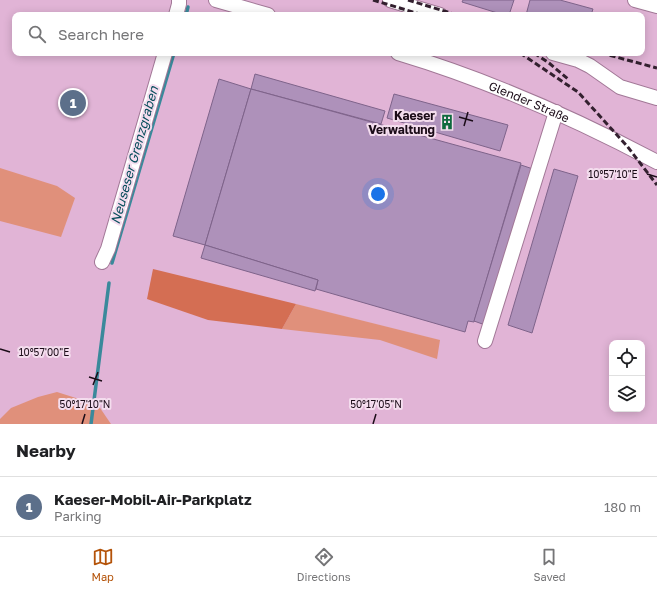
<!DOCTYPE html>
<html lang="en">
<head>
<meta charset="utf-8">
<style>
  :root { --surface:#fff; --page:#f2f2f2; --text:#202124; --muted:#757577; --line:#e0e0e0; --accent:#b45309 }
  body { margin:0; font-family:"Golos Text",sans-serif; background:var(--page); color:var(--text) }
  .controls { position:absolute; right:12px; bottom:12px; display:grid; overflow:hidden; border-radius:8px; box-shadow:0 2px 10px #0003 }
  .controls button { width:36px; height:36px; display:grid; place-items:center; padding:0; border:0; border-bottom:1px solid var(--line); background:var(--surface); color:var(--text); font:20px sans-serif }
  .you { position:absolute; left:378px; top:194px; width:14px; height:14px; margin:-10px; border:3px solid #fff; border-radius:50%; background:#1a73e8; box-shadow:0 0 0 6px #1a73e833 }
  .badge { display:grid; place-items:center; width:26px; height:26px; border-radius:50%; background:var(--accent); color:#fff; font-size:13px; font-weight:700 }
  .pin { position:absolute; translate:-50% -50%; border:2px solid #fff; box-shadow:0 1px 4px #0006 }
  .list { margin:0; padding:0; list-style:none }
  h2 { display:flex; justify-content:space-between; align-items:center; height:52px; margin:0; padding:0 16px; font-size:17px }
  h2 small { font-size:13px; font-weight:400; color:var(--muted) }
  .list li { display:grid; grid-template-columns:26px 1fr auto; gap:12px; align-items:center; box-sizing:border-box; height:60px; padding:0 16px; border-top:1px solid var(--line) }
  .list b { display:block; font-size:15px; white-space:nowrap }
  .list p { margin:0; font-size:13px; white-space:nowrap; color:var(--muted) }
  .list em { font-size:13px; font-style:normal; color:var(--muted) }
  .icon { flex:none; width:22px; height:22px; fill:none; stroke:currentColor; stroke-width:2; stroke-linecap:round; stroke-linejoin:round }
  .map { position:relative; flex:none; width:657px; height:424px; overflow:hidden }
  .search { position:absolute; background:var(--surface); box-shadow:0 2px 10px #0003; left:12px; right:12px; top:12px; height:44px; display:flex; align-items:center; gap:10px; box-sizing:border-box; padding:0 14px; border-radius:8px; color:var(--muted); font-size:15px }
  .sheet { height:112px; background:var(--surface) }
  nav { display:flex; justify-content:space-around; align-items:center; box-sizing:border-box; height:56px; border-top:1px solid var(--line); background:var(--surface); font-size:11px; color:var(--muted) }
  nav a { display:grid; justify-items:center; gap:2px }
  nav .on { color:var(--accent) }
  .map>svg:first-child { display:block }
</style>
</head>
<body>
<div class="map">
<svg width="657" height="424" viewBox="0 0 657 424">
  <rect width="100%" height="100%" fill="#e1b4d6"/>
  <g fill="#e0907b">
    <polygon points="0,168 57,186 75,198 61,237 0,221"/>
    <polygon points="296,304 440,340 437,359 380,340 282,329"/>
    <polygon points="57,392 98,405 111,424 0,424 0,419 11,408 38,397"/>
  </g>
  <polygon fill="#d46e53" points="153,269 296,304 282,329 208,320 147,299"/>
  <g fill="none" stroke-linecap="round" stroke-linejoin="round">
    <g stroke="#3a899b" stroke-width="3.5">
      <polyline points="186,15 188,7"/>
      <polyline points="112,263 174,53"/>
      <polyline points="91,424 109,283"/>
    </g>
  </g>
  <g fill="#ae91ba" stroke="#7e638a">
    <polygon points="463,0 514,0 509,15 504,15 462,2"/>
    <polygon points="530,0 560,0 593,9 591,15 526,15"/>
    <polygon points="255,74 385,111 381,124 251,89"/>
    <polygon points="219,79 251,89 205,245 173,236"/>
    <polygon points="251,89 521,163 474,322 468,321 465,332 316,289 318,280 205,245"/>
    <polygon points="394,94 508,125 500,151 387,118"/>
    <polygon points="521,165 533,169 488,326 474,321"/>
    <polygon points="554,169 578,176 532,333 508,325"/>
    <polygon points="205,245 318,280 315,291 201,258"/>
  </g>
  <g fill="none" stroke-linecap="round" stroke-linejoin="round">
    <g stroke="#a27897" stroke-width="16">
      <g id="minor">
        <polyline points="216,0 268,15"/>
        <polyline points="390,0 440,15"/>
        <polyline points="635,0 657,6"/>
        <polyline points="176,15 179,4 179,0"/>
        <path id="s1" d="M398 53C488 80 574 118 657 162"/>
        <polyline points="553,53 578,60 590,66 620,87 657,98"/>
        <polyline points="102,262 108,249 165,53"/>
        <polyline points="485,341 556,112"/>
      </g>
    </g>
    <use href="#minor" stroke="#fff" stroke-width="14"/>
    <g stroke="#33202f" stroke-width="3" stroke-dasharray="6 3" stroke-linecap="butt">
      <polyline points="373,0 423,15"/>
      <polyline points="408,0 457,15"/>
      <polyline points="520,53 578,92 627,146 657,185"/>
      <polyline points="534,53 549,63 568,79"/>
      <polyline points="601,53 657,68"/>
    </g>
  </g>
  <path fill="none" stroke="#1b0c18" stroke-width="1.5" d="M459 117 473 121M464 126 468 112M647 174 657 177M0 349 10 352M89 377 102 381M93 385 98 372M82 424 85 414M373 424 376 414"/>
  <defs>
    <g id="building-bare" transform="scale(1.2)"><path d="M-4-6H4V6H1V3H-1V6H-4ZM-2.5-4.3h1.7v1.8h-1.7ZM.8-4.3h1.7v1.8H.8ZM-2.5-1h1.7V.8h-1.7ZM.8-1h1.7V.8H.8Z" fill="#0e6a3e" stroke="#f4ddee" stroke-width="2.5" paint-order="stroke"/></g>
  </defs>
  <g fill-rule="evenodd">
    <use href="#building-bare" x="447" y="122"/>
  </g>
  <g text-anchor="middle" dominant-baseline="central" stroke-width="4" stroke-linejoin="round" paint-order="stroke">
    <g font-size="12" fill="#1b0c18" stroke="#f4ddee">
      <text stroke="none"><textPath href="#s1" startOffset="140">Glender Straße</textPath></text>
    </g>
    <g font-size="12" font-weight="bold" fill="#1b0c18" stroke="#f4ddee" text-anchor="end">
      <text x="435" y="115">Kaeser<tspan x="435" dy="14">Verwaltung</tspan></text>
    </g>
    <g font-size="13" font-style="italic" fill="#084e5c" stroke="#f4ddee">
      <text transform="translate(134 155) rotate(-74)">Neuseser Grenzgraben</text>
    </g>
  </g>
  <g font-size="10" text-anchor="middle" fill="#1b0c18" stroke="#f4ddee" stroke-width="4" stroke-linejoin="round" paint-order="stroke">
    <text x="613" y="178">10°57'10"E</text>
    <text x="44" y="356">10°57'00"E</text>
    <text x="85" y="408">50°17'10"N</text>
    <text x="376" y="408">50°17'05"N</text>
  </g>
</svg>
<div class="controls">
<button><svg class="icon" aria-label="locate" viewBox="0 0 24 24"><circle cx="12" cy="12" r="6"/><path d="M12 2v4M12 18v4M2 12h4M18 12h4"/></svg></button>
<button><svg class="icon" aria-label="layers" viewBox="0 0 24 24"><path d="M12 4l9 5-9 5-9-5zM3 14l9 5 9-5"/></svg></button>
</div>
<div class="you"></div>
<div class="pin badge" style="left:73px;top:103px;background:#5c6f8a">1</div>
<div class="search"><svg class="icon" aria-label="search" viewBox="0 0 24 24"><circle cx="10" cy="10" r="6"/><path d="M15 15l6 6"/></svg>Search here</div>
</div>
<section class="sheet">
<h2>Nearby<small></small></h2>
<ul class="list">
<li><span class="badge" style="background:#5c6f8a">1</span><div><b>Kaeser-Mobil-Air-Parkplatz</b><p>Parking</p></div><em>180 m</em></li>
</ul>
</section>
<nav>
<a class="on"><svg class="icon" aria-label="map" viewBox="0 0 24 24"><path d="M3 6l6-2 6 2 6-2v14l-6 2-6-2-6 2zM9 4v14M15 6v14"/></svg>Map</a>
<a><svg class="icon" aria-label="directions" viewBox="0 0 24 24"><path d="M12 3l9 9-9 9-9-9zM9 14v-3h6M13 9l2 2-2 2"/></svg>Directions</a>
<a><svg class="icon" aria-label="saved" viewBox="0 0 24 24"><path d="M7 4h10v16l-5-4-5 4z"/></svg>Saved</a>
</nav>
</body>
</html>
